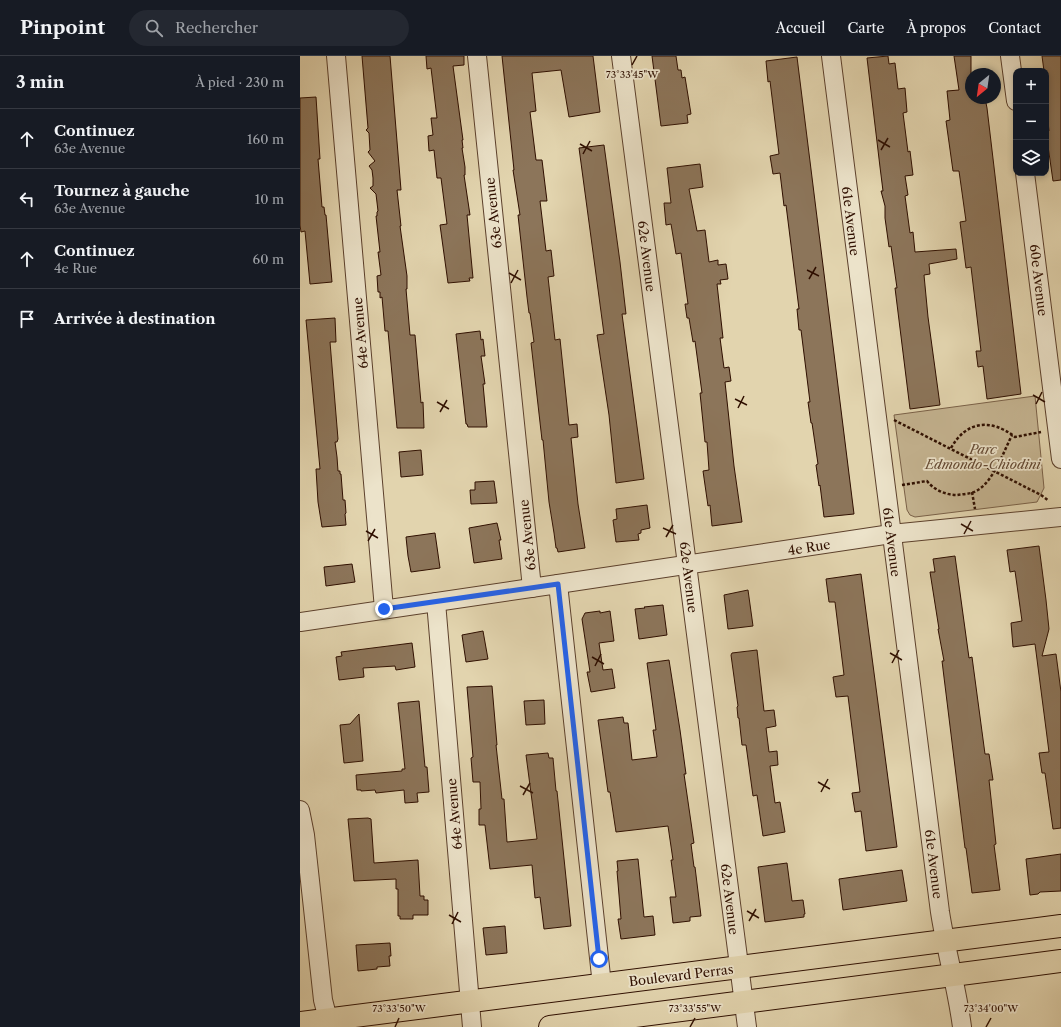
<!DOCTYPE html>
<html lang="fr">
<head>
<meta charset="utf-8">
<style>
  :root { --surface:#171b24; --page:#242831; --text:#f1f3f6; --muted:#9ea1a6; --line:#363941 }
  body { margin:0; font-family:"Libre Caslon Text",serif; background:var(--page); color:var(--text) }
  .controls { position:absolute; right:12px; top:12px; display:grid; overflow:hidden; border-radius:8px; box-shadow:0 2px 6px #0003 }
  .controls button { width:36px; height:36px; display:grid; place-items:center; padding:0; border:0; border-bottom:1px solid var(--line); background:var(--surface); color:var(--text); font:20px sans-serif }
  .compass { position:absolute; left:665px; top:12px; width:36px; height:36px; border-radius:50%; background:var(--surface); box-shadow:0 2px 6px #0003; rotate:209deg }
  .stop { position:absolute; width:12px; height:12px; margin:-9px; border:3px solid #2563eb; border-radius:50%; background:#fff }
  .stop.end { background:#2563eb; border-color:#fff; box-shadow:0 1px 4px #0008 }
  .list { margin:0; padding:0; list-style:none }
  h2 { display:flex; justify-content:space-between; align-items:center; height:52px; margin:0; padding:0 16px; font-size:17px }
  h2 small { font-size:13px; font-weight:400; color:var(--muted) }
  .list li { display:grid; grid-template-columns:26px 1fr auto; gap:12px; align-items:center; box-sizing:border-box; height:60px; padding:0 16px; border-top:1px solid var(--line) }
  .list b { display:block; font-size:15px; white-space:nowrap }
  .list p { margin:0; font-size:13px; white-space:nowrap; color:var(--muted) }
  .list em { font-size:13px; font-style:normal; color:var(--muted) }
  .icon { flex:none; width:22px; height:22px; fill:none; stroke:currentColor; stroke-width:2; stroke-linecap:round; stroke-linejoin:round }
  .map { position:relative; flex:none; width:761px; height:971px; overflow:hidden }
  header { display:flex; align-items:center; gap:24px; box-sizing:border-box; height:56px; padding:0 20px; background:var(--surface); border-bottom:1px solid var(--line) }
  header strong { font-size:19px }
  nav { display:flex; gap:22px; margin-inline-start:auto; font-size:14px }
  .search { width:280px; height:36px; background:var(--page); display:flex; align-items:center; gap:10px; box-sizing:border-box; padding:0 14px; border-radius:22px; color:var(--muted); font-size:15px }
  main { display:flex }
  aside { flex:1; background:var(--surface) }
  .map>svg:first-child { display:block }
</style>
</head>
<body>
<header>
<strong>Pinpoint</strong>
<div class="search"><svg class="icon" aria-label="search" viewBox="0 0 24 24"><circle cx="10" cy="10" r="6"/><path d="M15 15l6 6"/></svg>Rechercher</div>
<nav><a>Accueil</a><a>Carte</a><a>À propos</a><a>Contact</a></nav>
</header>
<main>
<aside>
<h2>3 min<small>À pied · 230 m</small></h2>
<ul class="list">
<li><svg class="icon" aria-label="ahead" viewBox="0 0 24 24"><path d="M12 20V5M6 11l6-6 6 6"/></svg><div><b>Continuez</b><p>63e Avenue</p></div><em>160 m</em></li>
<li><svg class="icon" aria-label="left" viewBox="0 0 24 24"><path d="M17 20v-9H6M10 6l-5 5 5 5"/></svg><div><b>Tournez à gauche</b><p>63e Avenue</p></div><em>10 m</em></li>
<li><svg class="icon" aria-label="ahead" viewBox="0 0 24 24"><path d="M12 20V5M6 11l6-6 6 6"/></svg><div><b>Continuez</b><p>4e Rue</p></div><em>60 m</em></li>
<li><svg class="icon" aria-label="arrive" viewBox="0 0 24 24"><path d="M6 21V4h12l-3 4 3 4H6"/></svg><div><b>Arrivée à destination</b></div></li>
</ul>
</aside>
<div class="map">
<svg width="761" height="971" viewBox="0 0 761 971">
  <rect width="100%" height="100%" fill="#e2d4ae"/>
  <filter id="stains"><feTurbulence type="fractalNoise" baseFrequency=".005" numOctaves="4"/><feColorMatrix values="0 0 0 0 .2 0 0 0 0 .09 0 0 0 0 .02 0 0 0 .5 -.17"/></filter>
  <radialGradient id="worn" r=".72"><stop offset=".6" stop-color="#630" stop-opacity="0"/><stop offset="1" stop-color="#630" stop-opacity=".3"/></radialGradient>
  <polygon fill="#c4b390" stroke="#7a6148" points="735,340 744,432 737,446 615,461 610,459 607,454 594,359"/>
  <g fill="#8c755a" stroke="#2f0f00">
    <polygon points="62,0 90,0 101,134 97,134 101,170 100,170 107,220 107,233 106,233 110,279 115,279 121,347 123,346 124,372 97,372 88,275 85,275 82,241 80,242 80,236 78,236 77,220 81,219 78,196 80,196 76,160 77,160 77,156 78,155 76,138 70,132 73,130 73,122 72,114 69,110 75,105 68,96 70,94 69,77 66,74 68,72"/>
    <polygon points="126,0 164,0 164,9 153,10 163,84 162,84 163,92 162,92 165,111 165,119 164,119 170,159 167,159 173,222 169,222 170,225 148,227 140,169 147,168 141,122 137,122 134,94 129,95 128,80 133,79 131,62 137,62 131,12 127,13"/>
    <polygon points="202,0 293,0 300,56 269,61 261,14 232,17 236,55 230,56 236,104 242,104 247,145 240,145 246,195 251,194 254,220 248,221 255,284 260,283 269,369 277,368 278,381 271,382 278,448 285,492 258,496 257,492 256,492 254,477 249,446 243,384 242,384 231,287 234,286 230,257 229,257 227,241 218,159 220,159 213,114 214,114"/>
    <polygon points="352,0 376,0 378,14 381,14 382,22 385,21 391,58 387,59 388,67 361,70"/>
    <polygon points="588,0 589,8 595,7 598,33 605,32 607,56 603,57 608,96 610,95 613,119 605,120 608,139 605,140 610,177 613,176 615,196 656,193 657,203 629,208 630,218 624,219 628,261 640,349 610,353 595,232 597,232 591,190 589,191 585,162 585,150 581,135 583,135 580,111 567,2"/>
    <polygon points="654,0 671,0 671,42 685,42 687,52 721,338 687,343 683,310 678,311 676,295 681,295 671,211 666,212 660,166 666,165 659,115 653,115 646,65 650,64 647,35 659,34"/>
    <polygon points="742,0 761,0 761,124 753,125 746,76 749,75 746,46 746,15 744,15"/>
    <polygon points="497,1 554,458 524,461 520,429 519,430 516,409 518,408 512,367 511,367 508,346 510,346 501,274 499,274 497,253 499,253 486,149 484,150 480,117 473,118 470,100 479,98 470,25 468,26 466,5"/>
    <polygon points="16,41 20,103 18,103 22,151 24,151 25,159 26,159 32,226 10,228 5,175 1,176 0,169 0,42"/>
    <polygon points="304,89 320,206 326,258 322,258 344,423 316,427 309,359 297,279 304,278 279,92"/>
    <polygon points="400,108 403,131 389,133 397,175 405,174 409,206 418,204 418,209 426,208 428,223 420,224 421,228 417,228 423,282 420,282 424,312 429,311 431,325 425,326 434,410 442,466 412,470 410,449 408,450 403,415 409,414 407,386 405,386 400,337 402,337 395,285 393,286 389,262 387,262 385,248 388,248 381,197 376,198 371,168 366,169 364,147 371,147 367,112"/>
    <polygon points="35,262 36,286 30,286 38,383 37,386 35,386 37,401 38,415 40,415 40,418 41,418 43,444 45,444 46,457 45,458 46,469 22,471 18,446 16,413 20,413 6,264"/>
    <polygon points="180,275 181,284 183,283 185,300 181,300 185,328 183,328 187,371 168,371 167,368 166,368 156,278"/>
    <polygon points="121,394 123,419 101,421 99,396"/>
    <polygon points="194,425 197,447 171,448 170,434 175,434 175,426"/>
    <polygon points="347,449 350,472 341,474 341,477 338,478 339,484 316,486 313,464 317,463 316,453"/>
    <polygon points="197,467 201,484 199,484 202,503 174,507 169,472"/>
    <polygon points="135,477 140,512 111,516 108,500 106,481"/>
    <polygon points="739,490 746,544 749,573 742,600 756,598 761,636 761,772 753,773 745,717 742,717 739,697 749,696 735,588 713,591 711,567 722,565 715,515 710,516 707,494"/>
    <polygon points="655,500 669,602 672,601 685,698 689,698 693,724 689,724 696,788 694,789 700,834 672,837 666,792 665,792 642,605 644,605 638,573 639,573 630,516 635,516 633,503"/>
    <polygon points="52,508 55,526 26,530 24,511"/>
    <polygon points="561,518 597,791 566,795 561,755 555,756 552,737 560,736 548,640 536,641 533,621 544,619 535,546 529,546 526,523"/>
    <polygon points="448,534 453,570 428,573 424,539"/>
    <polygon points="363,549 367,579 339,583 335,553 345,552 344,551"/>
    <polygon points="300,555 300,557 310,555 314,585 299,587 303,614 312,613 315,632 291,636 287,616 290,616 282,563 285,557"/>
    <polygon points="183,575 188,603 166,606 162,579"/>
    <polygon points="112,587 115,611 96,614 95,610 63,612 64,621 39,624 36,601 42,600 41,596"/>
    <polygon points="457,594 464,655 474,654 476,670 466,672 469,696 477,695 478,709 470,710 475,747 480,746 485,776 463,780 457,739 453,740 446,689 442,689 439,662 438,662 437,651 438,650 431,599 432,597"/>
    <polygon points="369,604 380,674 386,718 384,718 394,787 391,788 394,811 395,811 401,860 390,861 390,865 373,867 370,841 376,841 371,804 373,804 368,770 316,776 310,736 308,736 298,664 323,661 324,667 328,667 332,704 357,701 353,674 356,674 347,607"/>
    <polygon points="192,630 197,689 196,689 202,743 204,743 207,786 237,783 226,699 248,697 249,702 253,702 256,735 257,735 271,870 244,873 240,841 235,842 232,809 190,813 185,769 179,769 179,753 181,753 180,726 173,726 171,702 173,701 167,631"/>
    <polygon points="244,644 245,668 226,669 224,645"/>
    <polygon points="119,645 125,711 127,711 129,736 117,737 118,746 105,747 104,734 76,737 75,734 61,735 61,734 57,734 56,719 102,715 102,713 105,713 98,647"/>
    <polygon points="59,658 63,705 44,707 40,669 50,668"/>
    <polygon points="68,762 71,763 74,807 118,804 120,840 124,840 124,844 128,844 128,859 113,859 113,863 100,863 100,860 98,860 98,833 96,833 96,823 54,825 48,763"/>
    <polygon points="761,798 761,835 740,836 738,838 730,839 726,803"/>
    <polygon points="338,803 344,861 353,860 355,879 321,883 318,863 321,863 317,815 318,815 317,805"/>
    <polygon points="487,807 492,845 503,844 505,858 504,858 504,861 465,866 458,811"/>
    <polygon points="602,814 607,845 543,854 539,823"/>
    <polygon points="205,870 207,897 186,899 183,872"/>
    <polygon points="90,887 91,900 89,900 90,910 77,911 77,913 58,915 56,889"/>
  </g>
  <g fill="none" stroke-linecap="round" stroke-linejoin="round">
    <g stroke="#5c402c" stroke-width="20">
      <g id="minor">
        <polyline points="36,0 84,553"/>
        <polyline points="177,0 232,532"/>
        <polyline points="321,0 447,971"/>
        <path d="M531 0 640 856C646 895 657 932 662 971"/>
        <polyline points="710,0 716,45"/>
        <polyline points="725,117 761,403"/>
        <polyline points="258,528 591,478 761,461"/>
        <polyline points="136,546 172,971"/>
        <polyline points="0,566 258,528 302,929"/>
        <polyline points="0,754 5,779 23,944 30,971"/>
      </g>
    </g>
    <g stroke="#2f0f00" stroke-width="24">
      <g id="major">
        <polyline points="0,967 761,870"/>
        <polyline points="250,971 761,905"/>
      </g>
    </g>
    <g stroke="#2f0f00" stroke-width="2.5" stroke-dasharray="3 2" stroke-linecap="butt">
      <polyline points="594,364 741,439 749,445"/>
      <path d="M651 392C666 365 691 362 715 381L741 376"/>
      <path d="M602 429 627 425C634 434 646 439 657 439 664 438 672 438 678 434 694 424 704 395 712 379"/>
      <polyline points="672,436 675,453"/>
    </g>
    <use href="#minor" stroke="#ece3ca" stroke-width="18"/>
    <use href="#major" stroke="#e2d4ae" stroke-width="22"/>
  </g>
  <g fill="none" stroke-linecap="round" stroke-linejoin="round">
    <polyline stroke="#2563eb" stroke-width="5" points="84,553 258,528 299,903"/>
  </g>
  <path fill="none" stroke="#2f0f00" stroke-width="1.5" d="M332 9 337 0M578 84 590 91M280 88 292 95M581 94 588 82M283 98 290 85M507 214 519 220M209 217 221 224M509 223 516 211M211 227 218 214M733 339 745 346M435 343 447 349M137 346 149 353M736 348 742 336M438 352 444 340M140 356 147 344M661 468 673 475M363 472 376 478M66 475 78 482M664 478 671 465M366 481 373 469M68 485 75 473M590 597 602 604M292 601 304 608M592 607 599 594M295 610 301 598M518 726 530 733M220 730 233 737M521 736 528 723M223 739 230 727M447 855 459 862M149 859 161 866M449 865 456 853M152 868 158 856M95 971 99 962M390 971 395 962M686 971 691 962"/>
  <g text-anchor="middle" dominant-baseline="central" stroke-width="3.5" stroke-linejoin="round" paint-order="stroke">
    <g font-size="13" fill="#2f0f00" stroke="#ece3ca">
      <text transform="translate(193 157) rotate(-96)">63e Avenue</text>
      <text transform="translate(551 165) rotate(83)">61e Avenue</text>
      <text transform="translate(347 200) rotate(83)">62e Avenue</text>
      <text transform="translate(739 224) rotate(83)">60e Avenue</text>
      <text transform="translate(60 277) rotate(-95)">64e Avenue</text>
      <text transform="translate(227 479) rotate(-96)">63e Avenue</text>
      <text transform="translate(592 486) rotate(83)">61e Avenue</text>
      <text transform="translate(509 491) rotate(-9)">4e Rue</text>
      <text transform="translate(389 521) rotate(83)">62e Avenue</text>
      <text transform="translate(154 758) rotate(-95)">64e Avenue</text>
      <text transform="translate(634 808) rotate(83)">61e Avenue</text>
      <text transform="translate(430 843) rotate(83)">62e Avenue</text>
      <text transform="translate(381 919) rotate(-7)">Boulevard Perras</text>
    </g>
    <g font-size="13" font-style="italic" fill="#634832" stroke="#ece3ca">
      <text x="683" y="393">Parc<tspan x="683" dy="15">Edmondo-Chiodini</tspan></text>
    </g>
  </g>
  <g font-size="10" text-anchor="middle" fill="#2f0f00" stroke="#ece3ca" stroke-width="3.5" stroke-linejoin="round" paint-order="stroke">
    <text x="332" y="22">73°33'45"W</text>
    <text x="99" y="956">73°33'50"W</text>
    <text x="395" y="956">73°33'55"W</text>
    <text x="691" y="956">73°34'00"W</text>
  </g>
  <rect width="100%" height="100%" filter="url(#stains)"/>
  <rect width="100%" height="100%" fill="url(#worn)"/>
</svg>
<div class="controls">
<button>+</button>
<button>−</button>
<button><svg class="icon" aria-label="layers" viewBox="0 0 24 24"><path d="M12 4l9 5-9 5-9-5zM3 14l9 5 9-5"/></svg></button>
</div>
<svg class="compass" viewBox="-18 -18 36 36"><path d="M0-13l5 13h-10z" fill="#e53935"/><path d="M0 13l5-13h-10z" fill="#9ea1a6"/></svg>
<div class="stop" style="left:299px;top:903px"></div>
<div class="stop end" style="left:84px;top:553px"></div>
</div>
</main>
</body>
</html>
